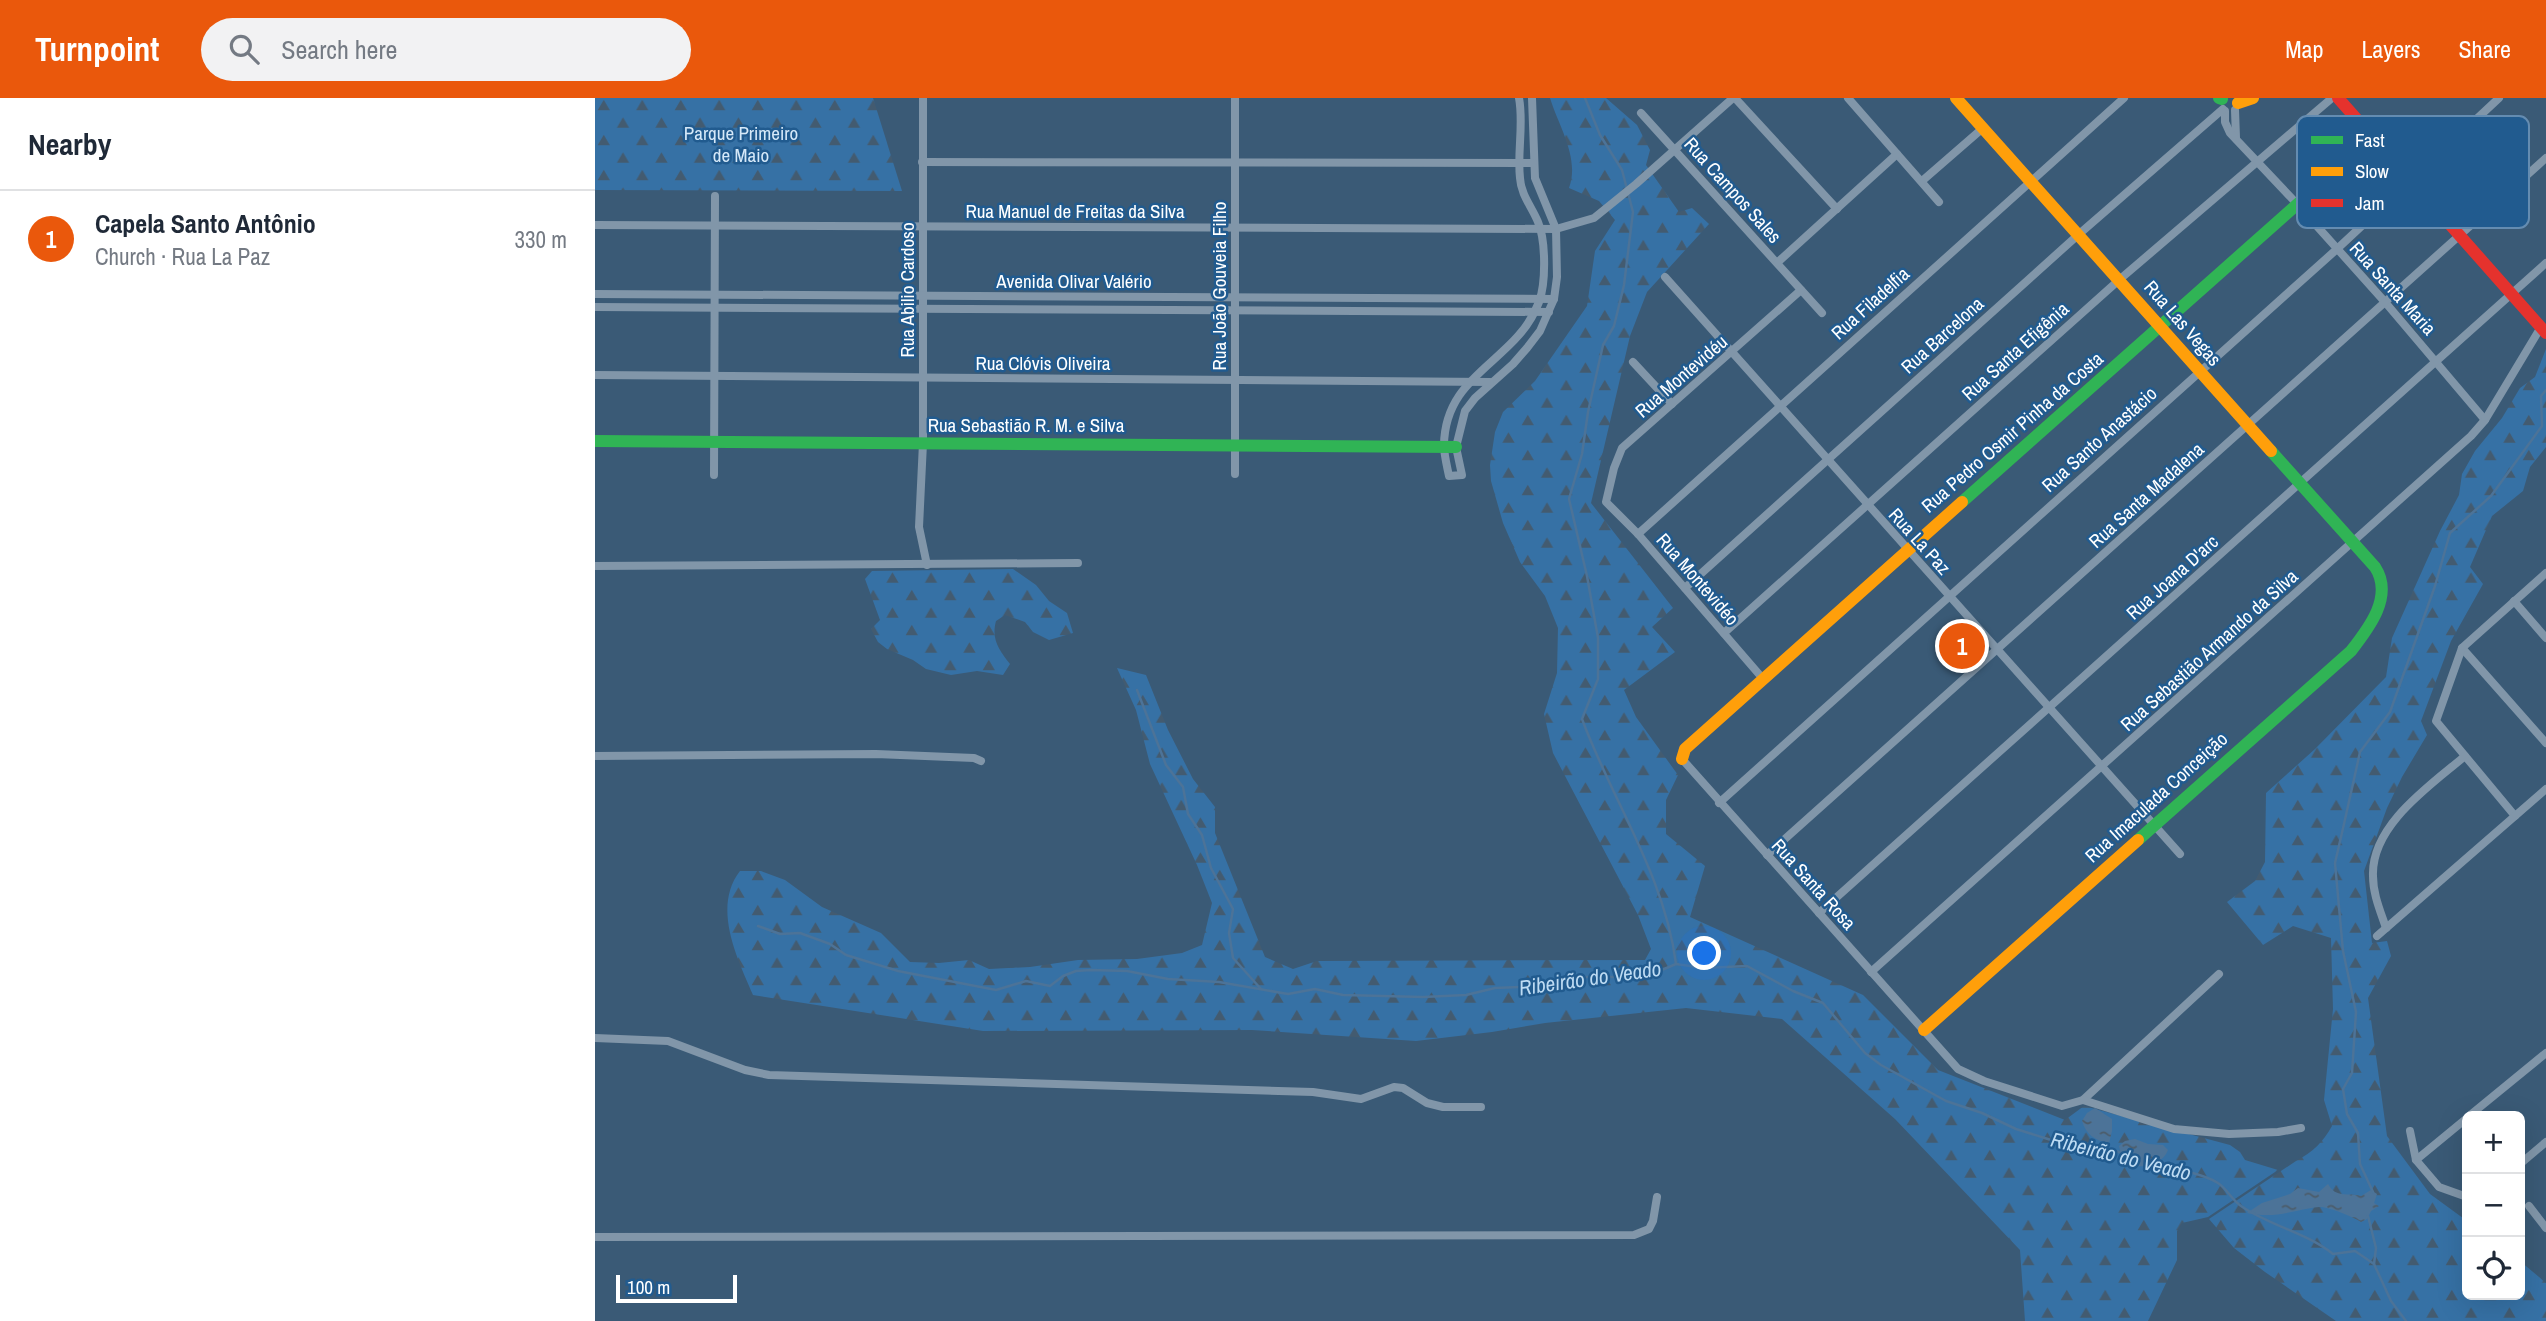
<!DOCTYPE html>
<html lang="en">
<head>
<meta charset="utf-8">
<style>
  :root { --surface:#fff; --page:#f2f2f3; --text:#1f2937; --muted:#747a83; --line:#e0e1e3; --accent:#ea580c }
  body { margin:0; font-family:"Archivo Narrow",sans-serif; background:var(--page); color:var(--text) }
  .controls { position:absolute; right:21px; bottom:21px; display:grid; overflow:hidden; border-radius:10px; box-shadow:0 7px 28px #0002 }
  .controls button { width:63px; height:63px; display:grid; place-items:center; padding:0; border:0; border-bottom:2px solid var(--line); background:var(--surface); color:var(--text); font:35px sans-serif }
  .scale { position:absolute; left:21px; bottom:18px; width:121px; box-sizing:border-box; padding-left:7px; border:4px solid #fff; border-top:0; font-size:19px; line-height:24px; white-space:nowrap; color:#fff; -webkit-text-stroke:5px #215b8f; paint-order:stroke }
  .you { position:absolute; left:1110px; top:856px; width:24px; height:24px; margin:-18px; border:5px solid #fff; border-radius:50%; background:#1a73e8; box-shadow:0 0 0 10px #1a73e833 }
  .badge { display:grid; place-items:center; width:46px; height:46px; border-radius:50%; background:var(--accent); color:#fff; font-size:23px; font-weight:700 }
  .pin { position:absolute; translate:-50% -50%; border:4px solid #fff; box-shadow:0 2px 7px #0006 }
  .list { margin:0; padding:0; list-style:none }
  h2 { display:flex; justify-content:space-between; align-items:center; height:91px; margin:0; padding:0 28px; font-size:30px }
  h2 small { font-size:23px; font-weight:400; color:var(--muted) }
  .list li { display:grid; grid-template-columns:46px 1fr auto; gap:21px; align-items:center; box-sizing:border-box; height:98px; padding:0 28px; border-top:2px solid var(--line) }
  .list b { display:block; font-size:26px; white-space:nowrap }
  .list p { margin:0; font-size:23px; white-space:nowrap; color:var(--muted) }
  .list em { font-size:23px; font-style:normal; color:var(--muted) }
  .icon { flex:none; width:38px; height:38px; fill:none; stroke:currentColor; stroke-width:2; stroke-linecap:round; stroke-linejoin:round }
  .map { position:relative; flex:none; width:1951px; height:1223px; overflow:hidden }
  header { display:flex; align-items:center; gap:42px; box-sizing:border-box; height:98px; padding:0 35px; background:var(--accent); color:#fff }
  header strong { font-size:33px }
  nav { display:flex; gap:38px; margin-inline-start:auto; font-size:24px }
  .search { width:490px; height:63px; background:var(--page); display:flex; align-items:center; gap:18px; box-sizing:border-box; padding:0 24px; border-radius:38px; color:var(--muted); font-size:26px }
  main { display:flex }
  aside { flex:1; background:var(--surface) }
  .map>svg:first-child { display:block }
</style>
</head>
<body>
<header>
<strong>Turnpoint</strong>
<div class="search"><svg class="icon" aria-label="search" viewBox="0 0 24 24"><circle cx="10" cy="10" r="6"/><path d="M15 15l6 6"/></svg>Search here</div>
<nav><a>Map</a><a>Layers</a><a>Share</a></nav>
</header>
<main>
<aside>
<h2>Nearby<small></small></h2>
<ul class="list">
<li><span class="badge">1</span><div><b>Capela Santo Antônio</b><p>Church · Rua La Paz</p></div><em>330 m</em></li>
</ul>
</aside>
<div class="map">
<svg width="1951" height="1223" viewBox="0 0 1951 1223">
  <defs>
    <pattern id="forest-firs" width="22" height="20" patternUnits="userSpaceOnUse" patternTransform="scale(1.75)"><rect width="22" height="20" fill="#3671a5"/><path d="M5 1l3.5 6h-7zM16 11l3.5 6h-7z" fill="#435b70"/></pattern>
    <pattern id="water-ripples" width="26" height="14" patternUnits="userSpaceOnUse" patternTransform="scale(1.75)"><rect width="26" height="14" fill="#4c7398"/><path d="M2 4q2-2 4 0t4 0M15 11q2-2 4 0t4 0" fill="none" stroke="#4c5c6a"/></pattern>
  </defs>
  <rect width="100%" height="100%" fill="#3a5a76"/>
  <g fill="url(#forest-firs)">
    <polygon points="0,0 278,0 307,93 0,92"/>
    <path d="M955 0H1011L1042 27 1055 52 1051 67 1084 114 1097 110 1114 126 1052 194 1035 238 996 405 1078 510 1057 529 1080 554 1029 592 1041 619 1083 677 1071 702V736L1110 768 1095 819 1268 897 1343 972 1470 1022 1489 1008 1635 1047 1645 1054 1650 1062 1683 1072 1613 1119 1587 1125 1582 1133V1162L1553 1223H1430L1425 1152 1300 1021 1187 921 1091 910 950 925 897 934 821 943 657 932 388 933 158 897C142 860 117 809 145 773H166L190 782 227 809 286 835 315 864 344 865 374 862 394 871 435 869 483 862 542 861 587 855 607 847 617 805 602 767 555 666 541 612 522 570 551 577 573 632 598 681 620 709V735L670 859 698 871 722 863 1050 862 1056 851 1043 817 958 655 949 616 962 575 963 530 950 498 925 464 908 425 896 383 895 367 900 334 908 314 940 283 992 208 1000 153 1020 122 1004 103 974 90C985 60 964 29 955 0Z"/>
    <path d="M1951 251V349L1935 369 1928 393 1897 418 1875 469 1888 486 1856 543 1826 623 1832 637 1807 679 1792 710 1769 773 1777 845 1792 843 1796 858 1773 900 1792 1038 1835 1096 1872 1123V1197H1925V1163L1951 1185V1223H1741L1670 1174 1639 1150 1614 1121 1701 1063C1718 1054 1728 1044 1737 1028L1729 1002 1738 911 1736 840 1698 828 1668 847 1632 804 1660 783 1670 764 1671 695 1720 651 1791 579 1797 540 1845 433 1864 397 1867 376 1880 353 1907 320 1925 290 1940 279Z"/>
    <path d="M418 471 441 487 454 503 472 515 478 535 454 542 438 534 430 524 410 517 401 523C396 541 404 552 415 566L408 577 382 573 356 577 331 571 318 562 292 551 283 544 276 531 285 522 270 481 277 473Z"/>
  </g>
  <g fill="url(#water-ripples)">
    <path d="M1500 1010 1517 1021V1033L1514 1045C1500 1043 1491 1036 1487 1023L1492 1015Z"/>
    <path d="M1540 1041 1553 1046 1568 1047 1573 1052C1566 1069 1543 1072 1528 1064L1524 1048 1530 1043Z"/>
    <path d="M1733 1086C1741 1101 1753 1094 1766 1098L1776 1092 1782 1096 1779 1105 1784 1108 1776 1113 1772 1121 1766 1124C1759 1119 1732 1108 1724 1109 1697 1112 1682 1121 1652 1115L1667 1105 1695 1096 1703 1090 1724 1094Z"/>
  </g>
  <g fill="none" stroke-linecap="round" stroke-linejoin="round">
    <g stroke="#4c7398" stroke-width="2.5">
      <path d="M990 0 1005 37 1027 72 1038 114 1029 187 1019 228 1008 247 993 314 987 356 974 401 992 478 1003 540V581L987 621C1017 702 1070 778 1081 866"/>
      <polyline points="542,592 571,667 588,689 593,716 607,737 616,770 638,811 634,835 638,860 666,891"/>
      <polyline points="163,828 185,836 205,835 235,846 251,857 303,873 401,892 431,883 455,888 468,878 481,873 496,872 532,873 573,881 624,884 693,896 720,891 748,897 828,899 871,897 900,890 975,887 990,879 1027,879 1062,874 1081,866 1109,870 1152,868 1198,893 1228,905 1270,955 1286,967 1351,1003 1387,1015 1421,1031 1456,1042 1481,1043 1528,1055"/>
      <path d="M1562 1061C1579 1074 1604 1073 1623 1085 1632 1091 1637 1102 1646 1108 1675 1128 1710 1134 1738 1156L1760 1153 1779 1166 1796 1203 1811 1223"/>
      <polyline points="1778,1094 1765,1066 1763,1035 1752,1016 1748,991 1757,975 1761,914 1748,853 1740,765 1749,726 1765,654 1795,614 1840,488 1855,435 1896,398 1947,328 1946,298 1951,292"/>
      <polyline points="1773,1118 1781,1150 1779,1166"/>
    </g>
    <g stroke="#8196a9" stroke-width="8">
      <polyline points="328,0 328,345 324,429 332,467"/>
      <path d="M924 0C929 26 922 54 925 80 926 97 937 109 943 124 951 143 951 185 944 204 921 265 850 274 849 347 849 357 852 368 854 378L867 377 861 349 870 313 880 300 918 266 932 250 945 233 959 201 962 179 961 131 940 80 937 0"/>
      <polyline points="1140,0 1242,111"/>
      <polyline points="1253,0 1344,104"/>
      <polyline points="1640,12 1641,40"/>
      <polyline points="1630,13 1630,24 1635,35 1703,107 1790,204 1890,322"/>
      <polyline points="1046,15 1227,215"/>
      <polyline points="327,64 938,65"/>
      <polyline points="1327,83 1388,30"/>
      <polyline points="0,127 961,131 999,120 1041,86 1138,0"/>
      <polyline points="1183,164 1302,56"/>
      <polyline points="1070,179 1585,756"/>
      <polyline points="0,196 959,201"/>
      <polyline points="0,209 954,214"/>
      <polyline points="1038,264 1077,306"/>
      <polyline points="0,277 895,284"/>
      <polyline points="640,376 640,0"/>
      <polyline points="119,377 120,98"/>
      <polyline points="1043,436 1529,0"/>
      <polyline points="0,468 483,465"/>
      <polyline points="1090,490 1483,137 1628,11"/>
      <polyline points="1919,503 1951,540"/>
      <polyline points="1129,535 1524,182 1737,0"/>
      <polyline points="1867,550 1951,645"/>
      <polyline points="1169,582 1043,436 1011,404 1019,370 1027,350 1206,192"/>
      <polyline points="0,658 281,656 379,660 386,663"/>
      <polyline points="1087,661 1363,971 1389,983 1467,1008 1488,1002 1624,876"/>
      <polyline points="1124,705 1742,151 1904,0"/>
      <polyline points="1920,718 1841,623 1867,550 1951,475"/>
      <polyline points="1172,757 1951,60"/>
      <polyline points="1224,815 1951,165"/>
      <path d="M1791 830C1785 812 1778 796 1778 778 1776 727 1836 687 1870 658"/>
      <polyline points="1782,838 1951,691"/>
      <polyline points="1276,874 1876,338 1890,322 1946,229"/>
      <polyline points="0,940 73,943 150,972 174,977 718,994 766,1001 799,989 808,990 832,1005 848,1009 886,1009"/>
      <polyline points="1488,1002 1579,1031 1634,1036 1683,1034 1706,1030"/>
      <polyline points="1874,1018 1951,955"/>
      <polyline points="1815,1033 1821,1062 1844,1089 1872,1099"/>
      <polyline points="1821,1062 1872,1020"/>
      <polyline points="1925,1066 1951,1044"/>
      <polyline points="1934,1108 1951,1130"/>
      <polyline points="0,1139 1039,1137 1054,1131 1058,1123 1062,1099"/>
    </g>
    <g stroke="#30b455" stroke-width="12">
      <polyline points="1624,0 1627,1"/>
      <polyline points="0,343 861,349"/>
      <polyline points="1367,404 1778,39"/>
      <path d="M1543 742 1756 553C1774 530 1799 498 1780 469L1676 353"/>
    </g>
    <g stroke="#ff9f0a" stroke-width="12">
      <polyline points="1361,0 1676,353"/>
      <polyline points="1643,5 1658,0"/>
      <polyline points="1087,661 1090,651 1367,404"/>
      <polyline points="1329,932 1543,742"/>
    </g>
    <polyline stroke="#e5322d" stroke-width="12" points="1743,0 1951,235"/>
  </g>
  <g text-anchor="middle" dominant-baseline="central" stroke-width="5" stroke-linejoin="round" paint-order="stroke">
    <g font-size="19" fill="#d6e9f9" stroke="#215b8f">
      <text x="146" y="35">Parque Primeiro<tspan x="146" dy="22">de Maio</tspan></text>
    </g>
    <g font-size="19" fill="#fff" stroke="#215b8f">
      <text transform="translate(1138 92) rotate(48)">Rua Campos Sales</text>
      <text x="480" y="113">Rua Manuel de Freitas da Silva</text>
      <text x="479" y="183">Avenida Olivar Valério</text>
      <text transform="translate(624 188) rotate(-90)">Rua João Gouveia Filho</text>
      <text transform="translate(1798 190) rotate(48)">Rua Santa Maria</text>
      <text transform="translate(312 192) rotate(-90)">Rua Abilio Cardoso</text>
      <text transform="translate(1275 205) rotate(-42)">Rua Filadelfia</text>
      <text transform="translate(1588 225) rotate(49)">Rua Las Vegas</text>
      <text transform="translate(1347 237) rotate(-42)">Rua Barcelona</text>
      <text transform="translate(1420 253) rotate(-42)">Rua Santa Efigênia</text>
      <text x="448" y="265">Rua Clóvis Oliveira</text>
      <text transform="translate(1086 278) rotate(-41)">Rua Montevidéu</text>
      <text x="431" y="327">Rua Sebastião R. M. e Silva</text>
      <text transform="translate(1417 334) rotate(-41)">Rua Pedro Osmir Pinha da Costa</text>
      <text transform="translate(1504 341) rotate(-42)">Rua Santo Anastácio</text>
      <text transform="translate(1551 397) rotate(-42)">Rua Santa Madalena</text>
      <text transform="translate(1325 443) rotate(48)">Rua La Paz</text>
      <text transform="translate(1577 479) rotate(-42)">Rua Joana D'arc</text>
      <text transform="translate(1103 481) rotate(49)">Rua Montevidéo</text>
      <text transform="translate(1614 552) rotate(-42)">Rua Sebastião Armando da Silva</text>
      <text transform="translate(1561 699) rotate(-42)">Rua Imaculada Conceição</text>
      <text transform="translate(1219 786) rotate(48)">Rua Santa Rosa</text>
    </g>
    <g font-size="21" font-style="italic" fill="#bddbf3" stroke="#215b8f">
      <text transform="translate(995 880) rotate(-8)">Ribeirão do Veado</text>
      <text transform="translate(1526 1058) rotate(14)">Ribeirão do Veado</text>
    </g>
  </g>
  <rect x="1702" y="18" width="232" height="112" rx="10" fill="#215b8f" stroke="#648cb1" stroke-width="2"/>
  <rect x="1716" y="38" width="32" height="8" fill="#30b455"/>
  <rect x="1716" y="69" width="32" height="9" fill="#ff9f0a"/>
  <rect x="1716" y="101" width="32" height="8" fill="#e5322d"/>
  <g font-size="19" fill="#fff">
    <text x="1760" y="49">Fast</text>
    <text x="1760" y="80">Slow</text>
    <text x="1760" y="112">Jam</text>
  </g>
</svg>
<div class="controls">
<button>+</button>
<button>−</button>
<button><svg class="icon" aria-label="locate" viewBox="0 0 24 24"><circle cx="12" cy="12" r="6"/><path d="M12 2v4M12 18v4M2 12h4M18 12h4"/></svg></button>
</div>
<div class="scale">100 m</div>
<div class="you"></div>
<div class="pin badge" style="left:1367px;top:548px">1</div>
</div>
</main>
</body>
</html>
